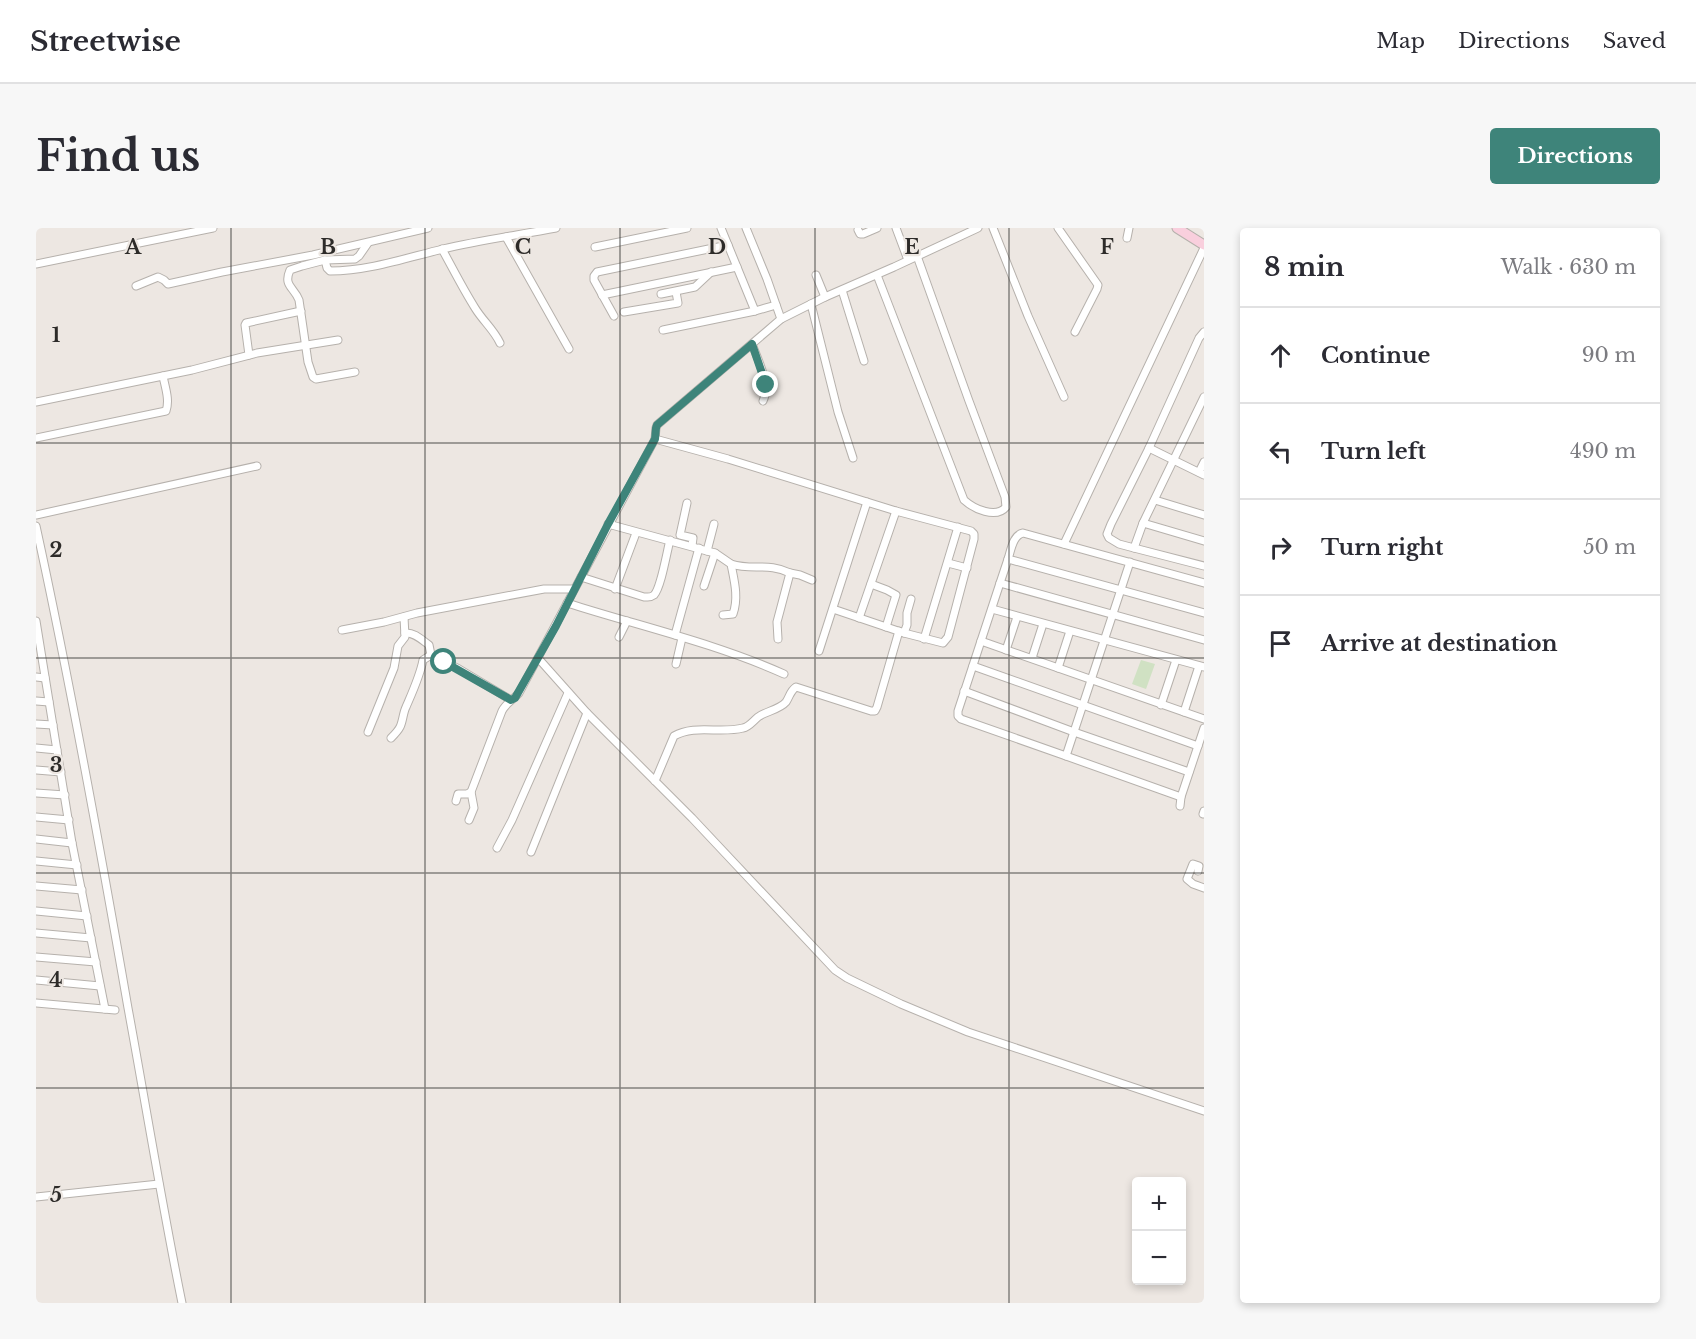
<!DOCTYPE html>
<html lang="en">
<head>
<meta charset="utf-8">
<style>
  :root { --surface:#fff; --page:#f7f7f7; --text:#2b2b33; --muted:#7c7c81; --line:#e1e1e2; --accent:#3e847a }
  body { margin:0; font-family:"Libre Baskerville",serif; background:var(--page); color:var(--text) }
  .controls { position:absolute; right:18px; bottom:18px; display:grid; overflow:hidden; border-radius:6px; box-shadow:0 3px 9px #0003 }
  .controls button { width:54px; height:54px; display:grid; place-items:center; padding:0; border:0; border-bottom:2px solid var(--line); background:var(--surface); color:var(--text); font:30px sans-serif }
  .stop { position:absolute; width:18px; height:18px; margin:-14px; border:4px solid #3e847a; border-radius:50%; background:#fff }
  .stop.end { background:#3e847a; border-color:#fff; box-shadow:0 2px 6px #0008 }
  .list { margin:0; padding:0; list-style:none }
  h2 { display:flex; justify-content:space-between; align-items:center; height:78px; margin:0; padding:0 24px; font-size:26px }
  h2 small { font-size:20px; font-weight:400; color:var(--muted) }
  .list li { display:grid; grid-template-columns:39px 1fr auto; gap:18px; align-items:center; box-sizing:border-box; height:96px; padding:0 24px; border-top:2px solid var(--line) }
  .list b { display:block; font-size:22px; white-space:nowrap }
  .list em { font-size:20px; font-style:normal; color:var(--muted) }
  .icon { flex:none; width:33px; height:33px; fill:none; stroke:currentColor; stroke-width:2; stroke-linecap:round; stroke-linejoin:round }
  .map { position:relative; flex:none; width:1168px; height:1075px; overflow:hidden; border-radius:6px }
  header { display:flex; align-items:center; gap:36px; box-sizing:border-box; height:84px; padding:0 30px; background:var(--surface); border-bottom:2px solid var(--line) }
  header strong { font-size:28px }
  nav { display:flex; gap:33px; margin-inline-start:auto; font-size:21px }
  .intro { display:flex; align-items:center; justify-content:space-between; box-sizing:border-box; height:144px; padding:0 36px }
  h1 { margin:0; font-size:42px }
  .button { padding:15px 27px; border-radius:6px; background:var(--accent); color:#fff; font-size:21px; font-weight:700 }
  main { display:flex; gap:36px; padding:0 36px }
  aside { flex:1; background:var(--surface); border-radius:6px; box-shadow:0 3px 9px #0003 }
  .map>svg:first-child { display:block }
</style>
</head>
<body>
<header>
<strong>Streetwise</strong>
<nav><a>Map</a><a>Directions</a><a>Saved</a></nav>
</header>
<div class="intro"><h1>Find us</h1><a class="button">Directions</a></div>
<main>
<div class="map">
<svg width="1168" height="1075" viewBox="0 0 1168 1075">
  <rect width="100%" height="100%" fill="#ede7e2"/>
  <polygon fill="#d0e1c3" points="1105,432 1119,436 1110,461 1096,456"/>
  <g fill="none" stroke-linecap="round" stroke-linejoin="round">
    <g stroke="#b6b1ac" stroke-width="9">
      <g id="street">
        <polyline points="685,0 719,83"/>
        <polyline points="710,0 731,51 745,91"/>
        <polyline points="860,0 872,32"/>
        <polyline points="957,0 992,88 1028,169"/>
        <polyline points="1022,0 1062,57 1061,61 1039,104"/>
        <polyline points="822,2 824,6 827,6 841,0"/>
        <polyline points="470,9 533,121"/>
        <polyline points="1091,10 1093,0"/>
        <polyline points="559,19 651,0"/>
        <path d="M406 21C417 41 427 61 439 80 447 93 458 102 464 115"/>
        <path d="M289 32 291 40 294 43C332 43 370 30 407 21 444 12 483 7 520 0"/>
        <polyline points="0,36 177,0"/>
        <polyline points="780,47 789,69"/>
        <path d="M841 47 928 272C938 281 960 291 970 279L969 269 933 173 881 28"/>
        <polyline points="100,58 122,49 128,52 132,56 186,44 277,27 392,0"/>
        <polyline points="806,62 828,133"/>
        <polyline points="625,66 659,59 675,44"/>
        <polyline points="566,67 701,39"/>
        <polyline points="775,76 802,184 817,230"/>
        <polyline points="588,84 642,75 640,64"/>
        <polyline points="578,88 558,52 558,48 561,44 692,17"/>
        <polyline points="627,102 719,83 740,77"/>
        <polyline points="1168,104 1163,110 1113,220 1075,296 1071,306 1073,310 1083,316 1098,320 1107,295 1168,169"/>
        <path d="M716 116C722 132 735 157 727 173"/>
        <polyline points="213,127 209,97 210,95 265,83"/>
        <path d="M319 144 280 151 277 149 272 134 263 72C258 59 247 58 254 42L266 38 289 32 319 31 323 28 332 15"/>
        <polyline points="0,174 156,142 221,125 302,112"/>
        <path d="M0 210 130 183C134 172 129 159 127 148"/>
        <polyline points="619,211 692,231 860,283 935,303 938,306 938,311 912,409 907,415 868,405 797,381"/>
        <polyline points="1113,220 1168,247"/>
        <polyline points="1163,244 1168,234"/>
        <polyline points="1119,272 1168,287"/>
        <polyline points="651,275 644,307 657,310 656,318"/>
        <polyline points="0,287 221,238"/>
        <polyline points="1107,295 1168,313"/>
        <path d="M572 296 671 323 679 325 695 336C698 352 703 369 697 386L687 387"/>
        <path d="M0 298C35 458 64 619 92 780 110 878 126 977 146 1075"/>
        <polyline points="1028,316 1168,20"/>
        <polyline points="1098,320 1168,338"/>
        <polyline points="671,323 678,296"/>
        <path d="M972 331C975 322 977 307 987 305L1168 355"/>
        <polyline points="1094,334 1030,528 1145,569 1168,500"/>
        <polyline points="912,335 931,340"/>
        <path d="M695 336C717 343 732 334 754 345L741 394 742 411"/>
        <polyline points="754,345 764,347 776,352"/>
        <path d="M545 349 608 369C613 369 614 370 618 367 625 360 631 323 634 312"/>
        <polyline points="964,355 922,483 922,488 925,491 1030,528"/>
        <polyline points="835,356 851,362 860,367 850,399"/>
        <polyline points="668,358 679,325"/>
        <polyline points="579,361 600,305"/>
        <path d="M531 375C603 398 679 415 748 446"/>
        <polyline points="956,381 1168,439"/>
        <polyline points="1168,385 972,331 964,355 1168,412"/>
        <polyline points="823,390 860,283"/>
        <polyline points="0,393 36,615 69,781"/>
        <polyline points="306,402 348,394 381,385 508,361 538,361"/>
        <path d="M369 405C378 404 386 412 393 417L395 427"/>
        <polyline points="868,405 871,397 871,385 875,371"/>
        <polyline points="639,407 663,320"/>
        <polyline points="583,409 591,393"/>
        <polyline points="888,411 922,299"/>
        <polyline points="945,413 1168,491"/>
        <polyline points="970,422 981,389"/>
        <polyline points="783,423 831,274"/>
        <polyline points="996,430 1007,396"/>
        <polyline points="640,436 646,410"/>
        <polyline points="937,438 1162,518"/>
        <polyline points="1022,440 1034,403"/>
        <polyline points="0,449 9,450"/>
        <polyline points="928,463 1038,504 1153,544"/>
        <polyline points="0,473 13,474"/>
        <polyline points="1125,477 1140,432"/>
        <polyline points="1148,484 1163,438"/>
        <polyline points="551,485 656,590 799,742 811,750 865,776 932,804 1168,883"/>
        <polyline points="0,496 17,497"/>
        <polyline points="332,504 358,440 362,418 369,409 368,389"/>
        <path d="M355 510C358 507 362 503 364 499 367 493 367 485 370 479 376 465 384 448 387 432L395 427 423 441 475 472"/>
        <polyline points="0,520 21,522"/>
        <polyline points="0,542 25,544"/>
        <path d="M619 553 638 508C659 496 684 506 707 500 713 499 717 493 722 489 730 483 743 482 750 474 754 468 754 463 760 459L835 483H839L841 479 863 403"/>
        <polyline points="0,565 29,567"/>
        <polyline points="420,573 422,566 431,566 435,564"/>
        <polyline points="1144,578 1145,569"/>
        <polyline points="1167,586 1168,583"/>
        <polyline points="0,589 33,592"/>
        <path d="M433 592 438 580 435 564 466 483C470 475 477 472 483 465L619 211 620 200 621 197 745 91 789 69 858 39 942 0"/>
        <polyline points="0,611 36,615"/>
        <polyline points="461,620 476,592 532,465"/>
        <polyline points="495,624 551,485 502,430"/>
        <polyline points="0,633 41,637"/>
        <polyline points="1162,643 1163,638 1157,636 1151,651 1157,656 1168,660"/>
        <polyline points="0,658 46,662"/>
        <polyline points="0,683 51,688"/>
        <polyline points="0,705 55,710"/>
        <polyline points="0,729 60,734"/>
        <polyline points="0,752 64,758"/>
        <polyline points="0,775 79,782"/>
        <polyline points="0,969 123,956"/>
      </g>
    </g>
    <g stroke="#b6b1ac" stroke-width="11">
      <polyline id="secondary" points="1141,0 1168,17"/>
    </g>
    <use href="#street" stroke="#fff" stroke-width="7"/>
    <use href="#secondary" stroke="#f9cfdd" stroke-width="9"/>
  </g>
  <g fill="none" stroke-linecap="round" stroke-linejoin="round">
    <polyline stroke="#3e847a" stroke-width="8" points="408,434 475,472 479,470 520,398 572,296 619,211 620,200 621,197 716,116 730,157"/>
  </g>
  <path fill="none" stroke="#2d2b29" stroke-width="1.5" stroke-opacity="0.55" d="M195 0V1075M389 0V1075M584 0V1075M779 0V1075M973 0V1075M0 215H1168M0 430H1168M0 645H1168M0 860H1168"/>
  <g font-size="20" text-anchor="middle" font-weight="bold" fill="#2d2b29" stroke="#ede7e2" stroke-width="4.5" stroke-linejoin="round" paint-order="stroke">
    <text x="97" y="26">A</text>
    <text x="292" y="26">B</text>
    <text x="487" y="26">C</text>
    <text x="681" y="26">D</text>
    <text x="876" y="26">E</text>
    <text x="1071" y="26">F</text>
    <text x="20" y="114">1</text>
    <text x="20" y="329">2</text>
    <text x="20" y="544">3</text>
    <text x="20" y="759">4</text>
    <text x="20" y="974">5</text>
  </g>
</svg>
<div class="controls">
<button>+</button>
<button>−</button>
</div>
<div class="stop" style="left:408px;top:434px"></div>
<div class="stop end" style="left:730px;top:157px"></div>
</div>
<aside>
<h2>8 min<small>Walk · 630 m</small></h2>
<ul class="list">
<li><svg class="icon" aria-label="ahead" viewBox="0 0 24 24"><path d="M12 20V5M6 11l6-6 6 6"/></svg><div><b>Continue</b></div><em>90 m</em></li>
<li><svg class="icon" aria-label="left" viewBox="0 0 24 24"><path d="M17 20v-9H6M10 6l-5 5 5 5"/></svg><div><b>Turn left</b></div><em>490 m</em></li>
<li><svg class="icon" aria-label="right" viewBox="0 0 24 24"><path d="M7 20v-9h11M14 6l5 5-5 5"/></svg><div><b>Turn right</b></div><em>50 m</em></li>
<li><svg class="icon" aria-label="arrive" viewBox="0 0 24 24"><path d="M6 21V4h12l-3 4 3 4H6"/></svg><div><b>Arrive at destination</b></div></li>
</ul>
</aside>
</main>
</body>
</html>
